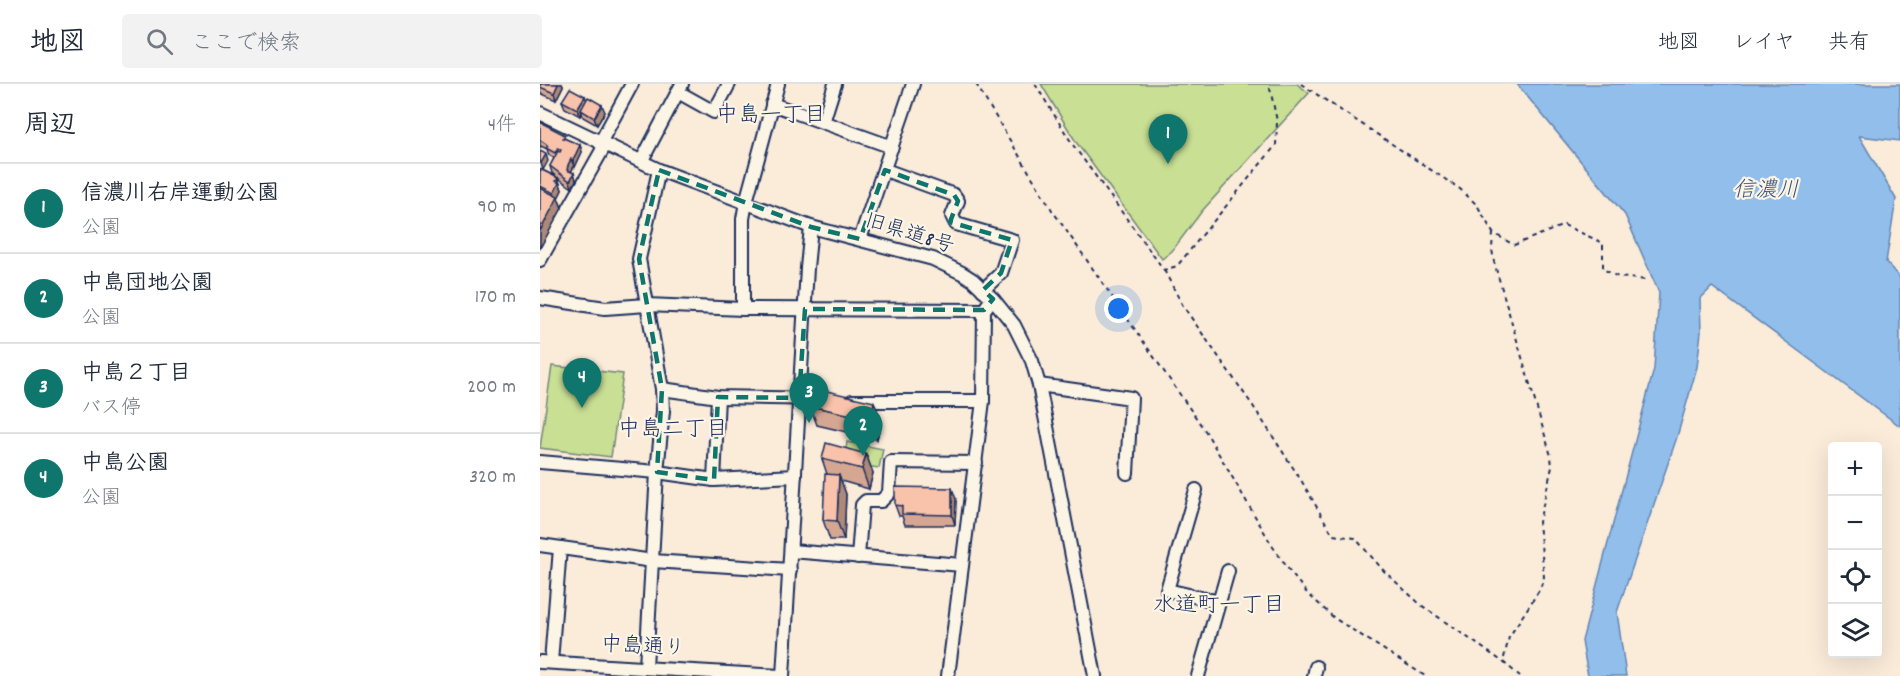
<!DOCTYPE html>
<html lang="ja">
<head>
<meta charset="utf-8">
<style>
  :root { --surface:#fff; --page:#f2f2f3; --text:#1f2937; --muted:#747a83; --line:#e0e1e3; --accent:#0f766e }
  body { margin:0; font-family:Dekko,"Klee One",sans-serif; background:var(--page); color:var(--text) }
  .controls { position:absolute; right:18px; bottom:18px; display:grid; overflow:hidden; border-radius:6px; box-shadow:0 6px 24px #0002 }
  .controls button { width:54px; height:54px; display:grid; place-items:center; padding:0; border:0; border-bottom:2px solid var(--line); background:var(--surface); color:var(--text); font:30px sans-serif }
  .you { position:absolute; left:579px; top:225px; width:21px; height:21px; margin:-15px; border:4px solid #fff; border-radius:50%; background:#1a73e8; box-shadow:0 0 0 9px #1a73e833 }
  .badge { display:grid; place-items:center; width:39px; height:39px; border-radius:50%; background:var(--accent); color:#fff; font-size:20px; font-weight:700 }
  .pin { position:absolute; translate:-50% -50px; filter:drop-shadow(0 2px 3px #0008) }
  .pin::after { content:''; position:absolute; top:32px; width:21px; height:18px; background:inherit; clip-path:polygon(0 0,100% 0,50% 100%) }
  .list { margin:0; padding:0; list-style:none }
  h2 { display:flex; justify-content:space-between; align-items:center; height:78px; margin:0; padding:0 24px; font-size:26px }
  h2 small { font-size:20px; font-weight:400; color:var(--muted) }
  .list li { display:grid; grid-template-columns:39px 1fr auto; gap:18px; align-items:center; box-sizing:border-box; height:90px; padding:0 24px; border-top:2px solid var(--line) }
  .list b { display:block; font-size:22px; white-space:nowrap }
  .list p { margin:0; font-size:20px; white-space:nowrap; color:var(--muted) }
  .list em { font-size:20px; font-style:normal; color:var(--muted) }
  .icon { flex:none; width:33px; height:33px; fill:none; stroke:currentColor; stroke-width:2; stroke-linecap:round; stroke-linejoin:round }
  .map { position:relative; flex:none; width:1360px; height:592px; overflow:hidden }
  header { display:flex; align-items:center; gap:36px; box-sizing:border-box; height:84px; padding:0 30px; background:var(--surface); border-bottom:2px solid var(--line) }
  header strong { font-size:28px }
  nav { display:flex; gap:33px; margin-inline-start:auto; font-size:21px }
  .search { width:420px; height:54px; background:var(--page); display:flex; align-items:center; gap:15px; box-sizing:border-box; padding:0 21px; border-radius:6px; color:var(--muted); font-size:22px }
  main { display:flex }
  aside { flex:1; background:var(--surface) }
  .map>svg:first-child { display:block }
</style>
</head>
<body>
<header>
<strong>地図</strong>
<div class="search"><svg class="icon" aria-label="search" viewBox="0 0 24 24"><circle cx="10" cy="10" r="6"/><path d="M15 15l6 6"/></svg>ここで検索</div>
<nav><a>地図</a><a>レイヤ</a><a>共有</a></nav>
</header>
<main>
<aside>
<h2>周辺<small>4件</small></h2>
<ul class="list">
<li><span class="badge">1</span><div><b>信濃川右岸運動公園</b><p>公園</p></div><em>90 m</em></li>
<li><span class="badge">2</span><div><b>中島団地公園</b><p>公園</p></div><em>170 m</em></li>
<li><span class="badge">3</span><div><b>中島２丁目</b><p>バス停</p></div><em>200 m</em></li>
<li><span class="badge">4</span><div><b>中島公園</b><p>公園</p></div><em>320 m</em></li>
</ul>
</aside>
<div class="map">
<svg width="1360" height="592" viewBox="0 0 1360 592">
  <rect width="100%" height="100%" fill="#fbebd9"/>
  <filter id="ink" filterUnits="userSpaceOnUse"><feTurbulence type="fractalNoise" baseFrequency=".0167" numOctaves="2"/><feDisplacementMap in="SourceGraphic" scale="12" xChannelSelector="R" yChannelSelector="G"/><feConvolveMatrix kernelMatrix="1 2 1 2 8 2 1 2 1" color-interpolation-filters="sRGB"/></filter>
  <g filter="url(#ink)">
    <g fill="#c8df94" stroke="#728779" stroke-width="1.5">
      <polygon points="501,0 757,0 769,9 662,127 632,167 622,175 536,58"/>
      <polygon points="12,282 83,290 71,373 0,364"/>
      <polygon points="307,358 343,365 339,384 304,379"/>
    </g>
    <polygon fill="#91beeb" stroke="#6285b3" stroke-width="1.5" points="977,0 1360,0 1360,57 1319,52 1356,115 1346,178 1360,194 1360,342 1172,203 1160,215 1161,248 1157,283 1137,353 1077,528 1086,592 1048,592 1042,557 1114,285 1119,209 1085,131"/>
    <g fill="none" stroke-linecap="round" stroke-linejoin="round">
      <g stroke="#1b2f5e" stroke-width="16">
        <g id="minor">
          <polyline points="138,8 174,28 189,0"/>
          <polyline points="232,20 352,63"/>
          <polyline points="0,29 119,86 271,143 393,175 422,189 433,196 453,215 474,241 492,277 499,301 555,592"/>
          <polyline points="283,38 295,0"/>
          <polyline points="60,59 92,0"/>
          <polyline points="102,76 142,0"/>
          <polyline points="345,86 414,111 418,117 412,132 416,140 472,156 461,189 443,206"/>
          <polyline points="320,155 373,0"/>
          <polyline points="0,176 65,61"/>
          <polyline points="0,214 65,224 107,221 203,225 444,226"/>
          <polyline points="203,225 203,135 206,118 238,0"/>
          <polyline points="499,301 591,314 587,389"/>
          <polyline points="122,305 178,313 286,315"/>
          <polyline points="312,317 443,317"/>
          <polyline points="0,378 117,388 174,396 255,392"/>
          <polyline points="174,396 178,313"/>
          <polyline points="656,406 627,506 679,518"/>
          <polyline points="0,461 113,477 250,486"/>
          <polyline points="251,467 422,481"/>
          <polyline points="318,473 322,421 326,417 341,417 349,409 351,378 436,379"/>
          <polyline points="0,578 240,592"/>
          <polyline points="11,578 20,464"/>
          <polyline points="106,583 117,388 123,327 122,305 99,175 119,86"/>
          <polyline points="243,592 267,184 271,143"/>
          <polyline points="408,592 443,317 444,226 449,219"/>
          <polyline points="658,592 688,487"/>
          <polyline points="774,592 776,583"/>
        </g>
      </g>
      <g stroke="#1b2f5e" stroke-width="2" stroke-dasharray="4.5 4.5" stroke-linecap="butt">
        <polyline points="436,0 512,126 666,348 733,463 751,489 766,508 794,534 885,592"/>
        <polyline points="495,0 533,61 624,186 637,182 736,61 737,37 729,0"/>
        <polyline points="761,0 920,105 937,121 953,149 974,161 1024,141 1063,159 1063,185 1078,193 1107,196"/>
        <polyline points="953,149 952,165 954,178 1011,372 1012,383 999,438 1004,493 1000,505 969,553 963,578"/>
        <polyline points="624,186 643,222 713,322 761,396 793,451 815,454 844,487 881,521 963,578 980,592"/>
      </g>
      <use href="#minor" stroke="#fcf5e5" stroke-width="12"/>
    </g>
    <g fill="#d5a793" stroke="#1b2f5e" stroke-width="1.5">
      <polygon points="0,0 22,0 23,2 16,16 0,9"/>
      <polygon points="45,12 46,16 65,28 57,41 43,33 42,29 40,32 25,24 22,17"/>
      <polygon points="0,38 26,55 40,61 42,68 35,83 34,82 31,88 34,89 36,96 32,104 18,94 22,106 18,114 22,124 0,164 0,85 17,93 12,89 10,82 14,74 9,71 7,65 1,62 0,65"/>
      <polygon points="270,322 341,337 337,355 277,341"/>
      <polygon points="326,370 333,389 329,405 301,397 306,410 304,456 290,456 283,436 287,390 282,375"/>
      <polygon points="416,415 415,441 365,441 362,432 359,432 355,421"/>
    </g>
    <g fill="#ae8878" stroke="#1b2f5e" stroke-width="1.5">
      <polygon points="18,0 22,0 23,2 16,16 14,9"/>
      <polygon points="45,12 48,19 41,26 42,29 40,32 37,25"/>
      <polygon points="62,21 65,28 57,41 54,34"/>
      <polygon points="40,61 42,68 35,83 33,76"/>
      <polygon points="6,70 8,77 3,86 1,79"/>
      <polygon points="31,75 34,82 31,88 27,86 28,81"/>
      <polygon points="34,89 36,96 32,104 30,97"/>
      <polygon points="18,94 22,106 18,114 22,124 0,164 0,147 16,116 14,109 16,97"/>
      <polygon points="334,318 341,337 337,355 330,335"/>
      <polygon points="326,370 333,389 329,405 322,385"/>
      <polygon points="299,391 306,410 304,456 297,437"/>
      <polygon points="412,404 416,415 415,441 412,431"/>
    </g>
    <g fill="#f8c2ab" stroke="#1b2f5e" stroke-width="1.5">
      <polygon points="0,0 18,0 14,9 0,3"/>
      <polygon points="30,4 45,12 37,25 22,17"/>
      <polygon points="48,13 62,21 54,34 41,26"/>
      <polygon points="0,38 25,51 23,54 40,61 33,76 31,75 28,81 27,86 34,89 30,97 10,82 18,67 20,68 21,66 18,64 15,69 6,64 8,62 5,59 0,56"/>
      <polygon points="0,67 6,70 1,79 0,79"/>
      <polygon points="0,85 18,94 16,97 19,99 14,109 0,102"/>
      <polygon points="0,104 18,113 0,147"/>
      <polygon points="274,304 334,318 330,335 270,322"/>
      <polygon points="286,359 326,370 322,385 282,375"/>
      <polygon points="285,390 299,391 297,437 283,436"/>
      <polygon points="355,403 412,404 412,431 362,430 362,422 355,421"/>
    </g>
  </g>
  <path fill="none" stroke="#0f766e" stroke-width="4.5" stroke-dasharray="12 8" stroke-linejoin="round" d="M119 86 271 143 320 155 345 86 414 111 418 117 410 138 472 156 461 189 443 206 453 215 444 226 265 225 259 314 178 313 174 396 117 388 122 305 99 175Z"/>
  <g text-anchor="middle" dominant-baseline="central" stroke-width="4.5" stroke-linejoin="round" paint-order="stroke">
    <g font-size="21" fill="#1b2f5e" stroke="#fcf5e5">
      <text transform="translate(369 151) rotate(17)">旧県道8号</text>
      <text transform="translate(103 564) rotate(3)">中島通り</text>
    </g>
    <g font-size="22" fill="#1b2f5e" stroke="#fcf5e5">
      <text x="231" y="32">中島一丁目</text>
      <text x="133" y="346">中島二丁目</text>
      <text x="679" y="522">水道町一丁目</text>
    </g>
    <g font-size="22" font-style="italic" fill="#385381" stroke="#fcf5e5">
      <text x="1226" y="107">信濃川</text>
    </g>
  </g>
</svg>
<div class="controls">
<button>+</button>
<button>−</button>
<button><svg class="icon" aria-label="locate" viewBox="0 0 24 24"><circle cx="12" cy="12" r="6"/><path d="M12 2v4M12 18v4M2 12h4M18 12h4"/></svg></button>
<button><svg class="icon" aria-label="layers" viewBox="0 0 24 24"><path d="M12 4l9 5-9 5-9-5zM3 14l9 5 9-5"/></svg></button>
</div>
<div class="you"></div>
<div class="pin badge" style="left:628px;top:80px">1</div>
<div class="pin badge" style="left:323px;top:372px">2</div>
<div class="pin badge" style="left:269px;top:339px">3</div>
<div class="pin badge" style="left:42px;top:324px">4</div>
</div>
</main>
</body>
</html>
